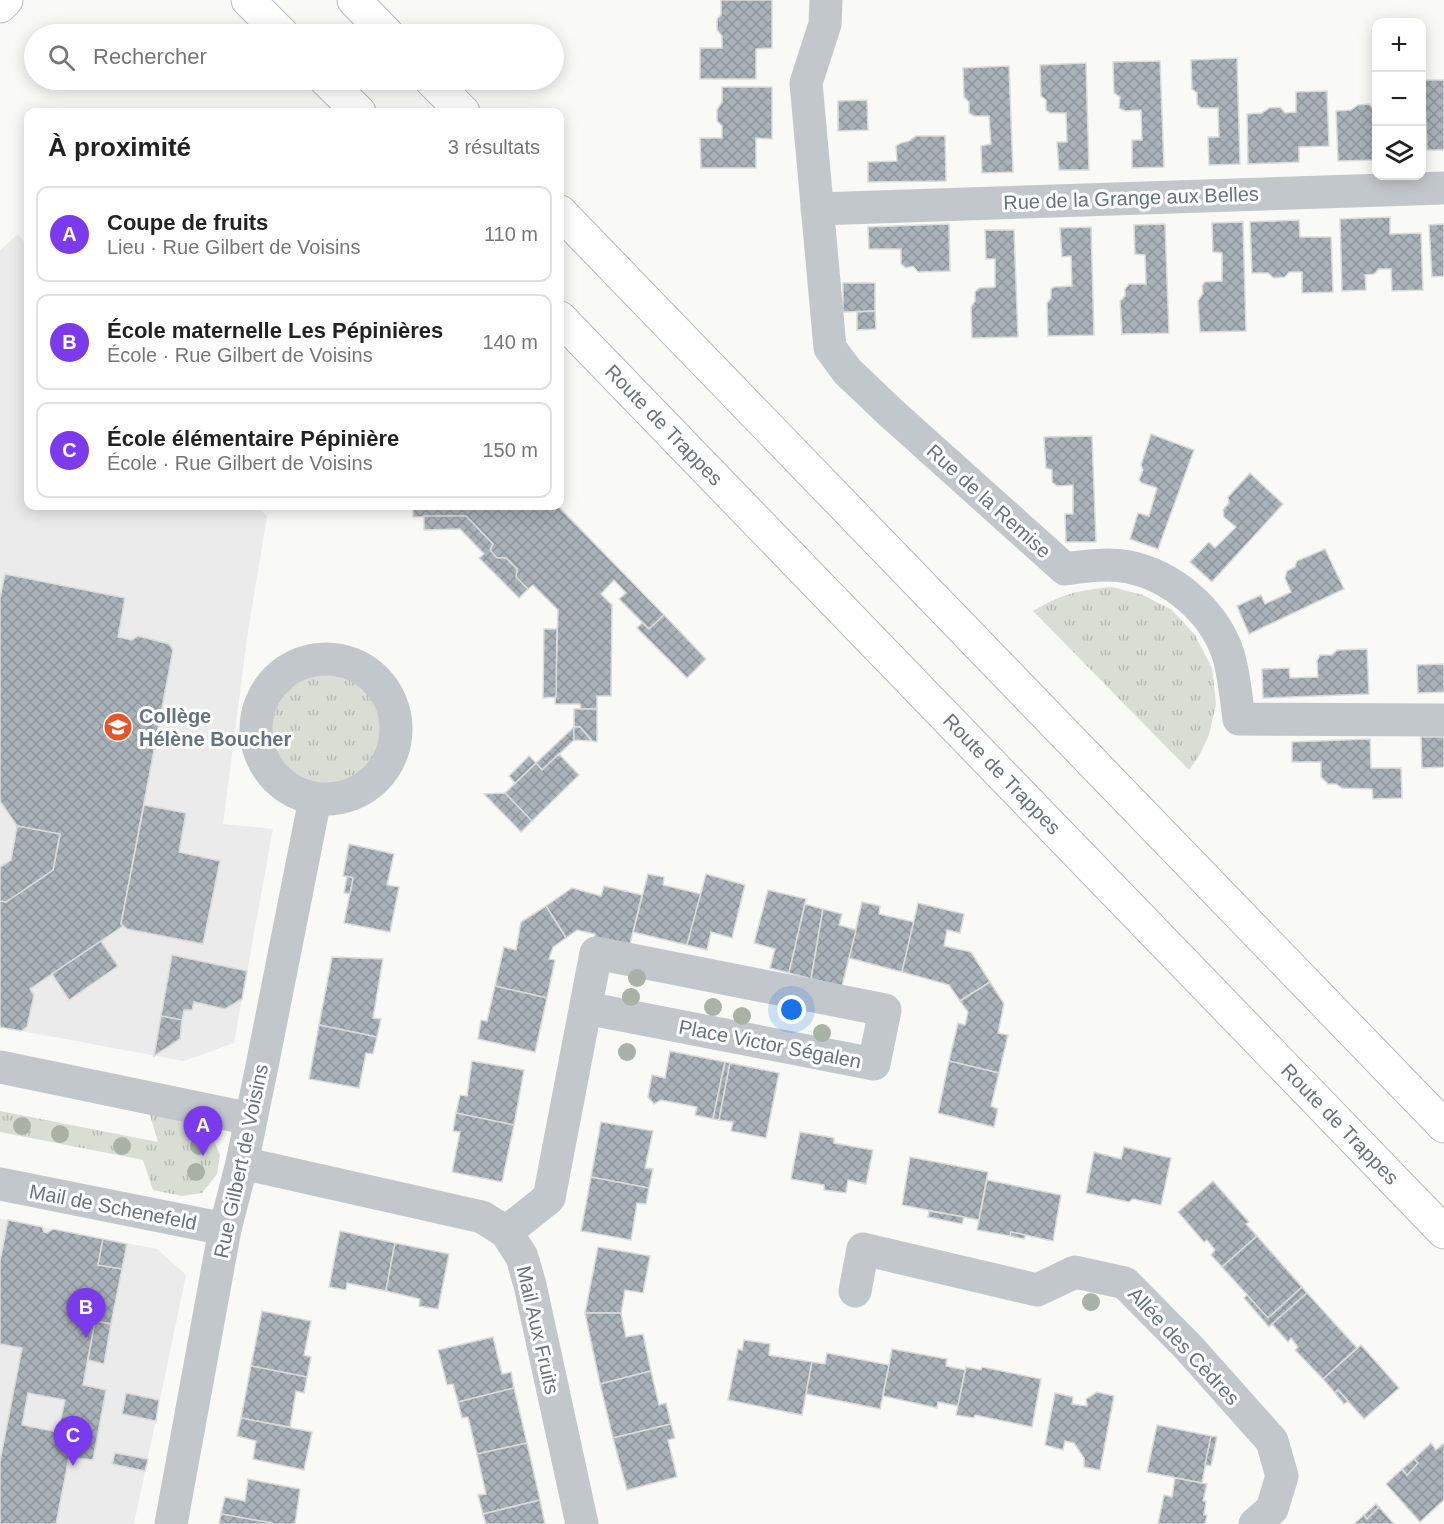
<!DOCTYPE html>
<html lang="fr">
<head>
<meta charset="utf-8">
<style>
  :root { --surface:#fff; --page:#f2f2f2; --text:#222; --muted:#767676; --line:#e0e0e0; --accent:#7c3aed }
  body { margin:0; font-family:Arial,sans-serif; background:var(--page); color:var(--text) }
  .controls { position:absolute; right:18px; top:18px; display:grid; overflow:hidden; border-radius:12px; box-shadow:0 3px 15px #0003 }
  .controls button { width:54px; height:54px; display:grid; place-items:center; padding:0; border:0; border-bottom:2px solid var(--line); background:var(--surface); color:var(--text); font:30px sans-serif }
  .you { position:absolute; left:792px; top:1010px; width:21px; height:21px; margin:-15px; border:4px solid #fff; border-radius:50%; background:#1a73e8; box-shadow:0 0 0 9px #1a73e833 }
  .badge { display:grid; place-items:center; width:39px; height:39px; border-radius:50%; background:var(--accent); color:#fff; font-size:20px; font-weight:700 }
  .pin { position:absolute; translate:-50% -50px; filter:drop-shadow(0 2px 3px #0008) }
  .pin::after { content:''; position:absolute; top:32px; width:21px; height:18px; background:inherit; clip-path:polygon(0 0,100% 0,50% 100%) }
  .list { margin:0; padding:0; list-style:none }
  h2 { display:flex; justify-content:space-between; align-items:center; height:78px; margin:0; padding:0 24px; font-size:26px }
  h2 small { font-size:20px; font-weight:400; color:var(--muted) }
  .list li { display:grid; grid-template-columns:39px 1fr auto; gap:18px; align-items:center; box-sizing:border-box; height:96px; margin:0 12px 12px; padding:0 12px; border:2px solid var(--line); border-radius:12px }
  .list b { display:block; font-size:22px; white-space:nowrap }
  .list p { margin:0; font-size:20px; white-space:nowrap; color:var(--muted) }
  .list em { font-size:20px; font-style:normal; color:var(--muted) }
  .icon { flex:none; width:33px; height:33px; fill:none; stroke:currentColor; stroke-width:2; stroke-linecap:round; stroke-linejoin:round }
  .map { position:relative; flex:none; width:1444px; height:1524px; overflow:hidden }
  .search { position:absolute; background:var(--surface); box-shadow:0 3px 15px #0003; left:24px; top:24px; width:540px; height:66px; display:flex; align-items:center; gap:15px; box-sizing:border-box; padding:0 21px; border-radius:33px; color:var(--muted); font-size:22px }
  .panel { position:absolute; background:var(--surface); box-shadow:0 3px 15px #0003; left:24px; top:108px; width:540px; height:402px; border-radius:12px }
  .map>svg:first-child { display:block }
</style>
</head>
<body>
<div class="map">
<svg width="1444" height="1524" viewBox="0 0 1444 1524">
  <defs>
    <pattern id="grass-tufts" width="24" height="20" patternUnits="userSpaceOnUse" patternTransform="scale(1.5)"><rect width="24" height="20" fill="#d9ded5"/><path d="M3 7l-1-3M5 7V3M7 7l1-3M15 17l-1-3M17 17v-4M19 17l1-3" fill="none" stroke="#b4b9b2"/></pattern>
    <pattern id="building-cross-hatch" width="8" height="8" patternUnits="userSpaceOnUse" patternTransform="scale(1.5)"><rect width="8" height="8" fill="#a9b2b8"/><path d="M0 0l8 8M0 8l8-8" fill="none" stroke="#8d959b"/></pattern>
  </defs>
  <rect width="100%" height="100%" fill="#f9f9f6"/>
  <g fill="#eaebea">
    <polygon points="18,234 28,247 28,506 257,506 267,516 248,630 223,824 273,829 234,1043 184,1061 0,1027 0,250"/>
    <polygon points="0,1219 157,1249 186,1275 134,1524 0,1524"/>
  </g>
  <g fill="url(#grass-tufts)">
    <path d="M1112 587 1143 595 1172 610 1195 635 1212 668 1216 704 1209 735 1199 756 1189 770 1033 611C1061 594 1079 590 1112 587Z"/>
    <circle cx="326" cy="730" r="59"/>
    <polygon points="0,1111 158,1142 149,1112 194,1122 211,1134 220,1155 217,1174 202,1193 182,1196 153,1190 143,1160 0,1132"/>
  </g>
  <g fill="url(#building-cross-hatch)" stroke="#dbdbd9" stroke-width="1.5" fill-rule="evenodd">
    <polygon points="721,0 772,0 772,48 756,49 756,79 700,79 700,48 722,48 722,36 717,30 717,19 721,15"/>
    <polygon points="1237,58 1240,164 1209,165 1208,137 1219,137 1218,108 1201,108 1197,104 1197,93 1192,89 1191,60"/>
    <polygon points="1160,61 1164,167 1132,168 1132,140 1142,140 1141,110 1125,111 1119,108 1120,97 1114,93 1113,62"/>
    <polygon points="1086,63 1089,170 1059,170 1057,142 1067,142 1066,113 1050,113 1046,110 1046,100 1041,96 1040,65"/>
    <polygon points="1009,66 1013,172 982,173 981,146 991,144 989,116 974,116 969,113 969,102 964,97 963,68"/>
    <polygon points="1424,80 1444,80 1444,150 1427,150"/>
    <polygon points="722,87 772,87 772,139 756,138 756,168 701,168 700,138 722,138 722,126 717,121 717,110 722,102"/>
    <polygon points="1327,91 1329,146 1299,147 1299,162 1248,164 1247,114 1262,113 1269,108 1280,107 1285,113 1296,112 1296,92"/>
    <polygon points="867,100 868,130 838,131 838,101"/>
    <polygon points="1369,104 1374,109 1376,109 1376,160 1338,161 1336,111 1351,110 1358,105"/>
    <polygon points="916,136 945,136 946,181 868,182 868,162 897,161 896,146 901,143 909,141"/>
    <polygon points="1390,217 1390,234 1421,233 1423,290 1392,291 1391,269 1379,269 1374,274 1365,275 1366,290 1342,291 1340,219"/>
    <polygon points="1299,220 1300,237 1331,237 1333,292 1302,293 1302,272 1289,272 1285,277 1274,278 1268,273 1252,273 1250,222"/>
    <polygon points="1243,222 1246,331 1200,332 1198,301 1203,293 1202,286 1205,282 1222,281 1222,253 1213,252 1212,223"/>
    <polygon points="949,224 950,271 918,272 913,266 906,268 901,264 901,249 869,249 868,227"/>
    <polygon points="1165,224 1169,333 1122,334 1120,301 1125,296 1125,289 1129,284 1146,284 1145,255 1135,254 1134,225"/>
    <polygon points="1444,224 1444,276 1432,277 1429,225"/>
    <polygon points="1091,227 1094,335 1048,336 1047,303 1051,298 1051,289 1054,287 1072,286 1071,256 1062,257 1060,228"/>
    <polygon points="985,230 1014,230 1018,337 972,338 971,307 975,301 975,292 979,288 995,287 995,259 986,259"/>
    <polygon points="843,283 875,283 875,311 843,312"/>
    <polygon points="875,311 876,329 857,330 857,312"/>
    <polygon points="1151,434 1194,450 1158,549 1130,539 1138,513 1149,516 1157,488 1142,483 1139,480 1143,470 1141,465"/>
    <polygon points="1092,436 1096,542 1066,542 1065,514 1073,514 1073,485 1057,486 1052,482 1052,470 1046,468 1044,437"/>
    <polygon points="1250,473 1283,504 1212,582 1190,562 1209,542 1215,548 1236,527 1224,517 1223,510 1229,503 1228,497"/>
    <polygon points="413,506 558,506 664,615 649,629 619,599 626,593 614,580 601,594 612,605 611,696 597,696 597,709 581,709 580,704 555,704 558,610 533,585 528,589 516,577 517,569 506,558 497,558 490,550 493,544 466,516 413,517"/>
    <polygon points="424,516 466,516 493,544 490,550 497,558 506,558 517,569 516,577 528,589 519,598 479,558 484,554 460,529 424,530"/>
    <polygon points="1325,549 1344,589 1249,634 1237,606 1261,595 1265,604 1291,592 1285,578 1287,571 1295,567 1297,561"/>
    <polygon points="5,574 125,598 118,637 132,640 138,636 169,644 173,650 121,924 123,926 30,989 34,995 27,1027 21,1031 0,1027 0,901 6,902 53,870 60,834 17,826 0,801 0,598"/>
    <polygon points="664,615 706,659 687,678 637,628 642,623 649,629"/>
    <polygon points="544,629 557,629 556,697 543,698"/>
    <polygon points="1367,649 1369,694 1263,698 1262,669 1289,668 1290,678 1318,677 1317,661 1320,655 1332,655 1337,650"/>
    <polygon points="1444,664 1444,692 1418,693 1417,665"/>
    <polygon points="574,709 597,709 597,742 592,741 580,727 574,727"/>
    <polygon points="574,727 574,740 542,770 536,763"/>
    <polygon points="574,727 580,727 592,741 574,740"/>
    <polygon points="1421,737 1444,737 1444,767 1422,768"/>
    <polygon points="1370,739 1371,768 1401,768 1402,798 1373,799 1372,789 1342,788 1336,784 1328,784 1321,777 1321,762 1292,762 1292,742"/>
    <polygon points="559,754 579,775 532,821 505,793 536,763 542,770"/>
    <polygon points="529,756 536,763 515,783 509,776"/>
    <polygon points="505,793 532,821 521,832 484,794"/>
    <polygon points="144,805 186,813 179,852 220,861 203,944 127,929 121,924"/>
    <polygon points="17,826 60,834 53,870 6,902 0,901 0,867 11,860"/>
    <polygon points="349,844 394,854 387,885 399,887 390,932 344,923 353,878 343,876"/>
    <polygon points="648,874 664,877 663,885 701,894 687,945 633,932"/>
    <polygon points="706,874 745,885 732,938 711,932 707,950 687,945"/>
    <polygon points="347,876 353,878 350,894 344,893"/>
    <polygon points="604,886 642,895 629,948 594,940 595,934 577,930 566,938 546,906 572,888 601,896"/>
    <polygon points="768,890 806,899 789,973 770,968 775,949 754,943"/>
    <polygon points="862,902 880,906 879,914 914,922 902,972 849,958"/>
    <polygon points="918,903 964,914 960,933 947,930 944,946 971,952 990,982 960,1001 949,985 902,972"/>
    <polygon points="805,904 823,909 811,979 789,973"/>
    <polygon points="546,906 566,938 553,947 549,959 555,960 547,998 495,986 504,947 516,950 521,922"/>
    <polygon points="823,909 842,914 839,925 856,930 842,986 811,979"/>
    <polygon points="101,941 118,966 69,1000 52,974"/>
    <polygon points="172,955 247,971 242,999 225,1009 194,1002 192,1010 184,1010 182,1020 161,1016"/>
    <polygon points="332,957 383,959 373,1018 381,1019 377,1037 319,1025"/>
    <polygon points="990,982 1004,1004 998,1033 1008,1035 999,1073 949,1061 958,1023 965,1025 968,1012 960,1001"/>
    <polygon points="495,986 547,998 535,1052 478,1039 481,1020 487,1021"/>
    <polygon points="161,1016 182,1020 180,1039 154,1056"/>
    <polygon points="319,1025 377,1037 373,1054 366,1053 359,1088 309,1079"/>
    <polygon points="670,1051 725,1062 713,1119 695,1115 697,1107 661,1100 654,1104 648,1097 652,1075 665,1078"/>
    <polygon points="472,1061 524,1070 514,1125 456,1113 460,1095 467,1096"/>
    <polygon points="949,1061 999,1073 991,1106 998,1109 994,1127 938,1113"/>
    <polygon points="725,1062 730,1063 719,1120 713,1119"/>
    <polygon points="730,1063 779,1073 766,1138 731,1131 733,1122 719,1120"/>
    <polygon points="456,1113 514,1125 502,1182 452,1172 460,1132 453,1131"/>
    <polygon points="601,1122 653,1131 645,1168 653,1169 649,1188 591,1177"/>
    <polygon points="800,1132 834,1138 834,1143 873,1150 866,1184 848,1180 846,1193 824,1190 824,1185 791,1179"/>
    <polygon points="1124,1147 1171,1158 1161,1205 1133,1199 1129,1202 1086,1193 1094,1152 1121,1159"/>
    <polygon points="910,1157 988,1172 979,1220 902,1205"/>
    <polygon points="591,1177 649,1188 646,1204 637,1203 631,1240 581,1231"/>
    <polygon points="987,1180 1061,1195 1053,1241 1011,1232 1010,1236 977,1230"/>
    <polygon points="1213,1181 1249,1222 1246,1224 1257,1236 1222,1267 1211,1255 1215,1250 1207,1240 1204,1242 1178,1212"/>
    <polygon points="929,1211 964,1217 962,1224 928,1217"/>
    <path d="M8 1220 42 1227 44 1232 47 1233 53 1229 103 1239 98 1265 122 1269 111 1324 95 1321 83 1385 106 1390 93 1460 69 1457 56 1524H0V1461L22 1348 0 1344V1261ZM28 1393 65 1400 58 1432 22 1425Z"/>
    <polygon points="340,1231 395,1243 386,1291 347,1283 346,1290 329,1287"/>
    <polygon points="1011,1232 1026,1235 1024,1239 1010,1236"/>
    <polygon points="1257,1236 1302,1287 1268,1318 1222,1267"/>
    <polygon points="103,1239 127,1244 122,1269 98,1265"/>
    <polygon points="395,1243 449,1254 438,1309 419,1306 420,1299 386,1291"/>
    <polygon points="598,1247 650,1256 643,1293 625,1290 621,1313 585,1313"/>
    <polygon points="1302,1287 1307,1293 1269,1327 1244,1298 1247,1295 1268,1318"/>
    <polygon points="1307,1293 1357,1348 1323,1379 1295,1350 1298,1347 1291,1338 1288,1342 1272,1324"/>
    <polygon points="262,1311 311,1321 304,1355 311,1357 307,1377 251,1366"/>
    <polygon points="585,1313 621,1313 626,1337 643,1334 651,1371 600,1384"/>
    <polygon points="95,1321 111,1324 104,1364 88,1360"/>
    <polygon points="493,1337 502,1374 511,1372 514,1388 458,1402 453,1384 447,1385 438,1350"/>
    <polygon points="744,1340 770,1344 769,1355 812,1362 802,1415 728,1400 738,1349 742,1350"/>
    <polygon points="1361,1345 1399,1388 1364,1419 1338,1390 1335,1393 1323,1379"/>
    <polygon points="892,1349 947,1359 946,1366 965,1370 958,1406 938,1402 937,1408 883,1396"/>
    <polygon points="827,1353 889,1365 880,1409 806,1394 812,1362 825,1364"/>
    <polygon points="251,1366 307,1377 304,1393 296,1391 290,1427 241,1418"/>
    <polygon points="966,1367 981,1370 982,1367 1041,1379 1032,1427 975,1415 974,1418 956,1415"/>
    <polygon points="651,1371 659,1405 666,1403 671,1424 613,1438 600,1384"/>
    <polygon points="514,1388 527,1443 477,1454 468,1417 462,1418 458,1402"/>
    <polygon points="1338,1390 1348,1401 1344,1404 1335,1393"/>
    <polygon points="1097,1392 1114,1396 1100,1470 1084,1467 1084,1458 1074,1443 1065,1441 1063,1450 1045,1445 1055,1393 1073,1397 1072,1404 1087,1406 1086,1399"/>
    <polygon points="126,1393 159,1400 156,1421 122,1414"/>
    <polygon points="241,1418 312,1432 304,1470 253,1459 256,1441 237,1436"/>
    <polygon points="671,1424 675,1438 668,1440 677,1477 627,1490 613,1438"/>
    <polygon points="1157,1425 1211,1436 1202,1483 1147,1472"/>
    <polygon points="1211,1436 1217,1437 1211,1466 1205,1465"/>
    <polygon points="527,1443 540,1500 483,1514 478,1495 486,1494 477,1454"/>
    <polygon points="1431,1443 1436,1450 1444,1443 1444,1500 1420,1522 1386,1484 1402,1469 1407,1475 1418,1463 1414,1459"/>
    <polygon points="115,1453 148,1459 145,1471 112,1464"/>
    <polygon points="1414,1459 1418,1463 1407,1475 1402,1469"/>
    <polygon points="1175,1478 1207,1484 1203,1501 1206,1501 1204,1515 1207,1515 1205,1524 1158,1524 1164,1495 1172,1497"/>
    <polygon points="248,1479 300,1489 295,1524 275,1524 221,1514 225,1497 245,1501"/>
    <polygon points="540,1500 545,1524 486,1524 483,1514"/>
    <polygon points="1376,1504 1379,1507 1367,1519 1364,1515"/>
    <polygon points="1379,1507 1394,1524 1354,1524 1364,1515 1367,1519"/>
    <polygon points="221,1514 272,1523 271,1524 219,1524"/>
  </g>
  <g fill="none" stroke-linecap="round" stroke-linejoin="round">
    <g stroke="#b4babf" stroke-width="35">
      <g id="secondary">
        <polyline points="248,0 282,34"/>
        <polyline points="354,0 387,34"/>
        <polyline points="0,6 6,0"/>
        <polyline points="326,80 359,112"/>
        <polyline points="431,80 463,112"/>
        <polyline points="560,212 1444,1126"/>
        <polyline points="560,318 1444,1232"/>
      </g>
    </g>
    <g stroke="#c2c7cb" stroke-width="33">
      <path d="M826 0 825 24 806 83 830 348 847 371 890 412 1065 569C1086 566 1108 563 1129 567 1172 576 1212 610 1227 651 1234 670 1236 698 1239 719L1444 720"/>
      <polyline points="817,209 1444,188"/>
      <circle cx="326" cy="729" r="70"/>
      <polyline points="0,1067 251,1119"/>
      <polyline points="242,1163 482,1217 506,1232 522,1257 530,1285 582,1524"/>
      <polyline points="0,1184 225,1229"/>
      <polyline points="506,1232 549,1198 596,953 885,1010 874,1064 586,1008"/>
      <polyline points="855,1291 863,1249 1037,1290 1075,1272 1125,1283 1190,1349 1272,1441 1282,1476 1272,1509 1255,1524"/>
      <polyline points="171,1524 225,1229 242,1163 262,1066 315,799"/>
    </g>
    <use href="#secondary" stroke="#fff" stroke-width="33"/>
  </g>
  <g fill="#a8b3a5">
    <circle cx="637" cy="978" r="9"/>
    <circle cx="631" cy="997" r="9"/>
    <circle cx="713" cy="1007" r="9"/>
    <circle cx="742" cy="1016" r="9"/>
    <circle cx="822" cy="1033" r="9"/>
    <circle cx="627" cy="1052" r="9"/>
    <circle cx="22" cy="1126" r="9"/>
    <circle cx="60" cy="1134" r="9"/>
    <circle cx="122" cy="1146" r="9"/>
    <circle cx="199" cy="1146" r="9"/>
    <circle cx="196" cy="1172" r="9"/>
    <circle cx="1091" cy="1302" r="9"/>
  </g>
  <defs>
    <g id="school-disc" transform="scale(1.5)"><circle r="9.5" fill="#e95427" stroke="#fff"/><path d="M0-5L7-2L0 1L-7-2ZM-4 1L0 2.5L4 1V4Q0 6-4 4Z" fill="#fff"/></g>
  </defs>
  <g fill-rule="evenodd">
    <use href="#school-disc" x="118" y="727"/>
  </g>
  <g text-anchor="middle" dominant-baseline="central" stroke-width="6" stroke-linejoin="round" paint-order="stroke">
    <g font-size="20" fill="#637482" stroke="#fff">
      <text transform="translate(1131 198) rotate(-2)">Rue de la Grange aux Belles</text>
      <text transform="translate(664 425) rotate(46)">Route de Trappes</text>
      <text transform="translate(989 501) rotate(42)">Rue de la Remise</text>
      <text transform="translate(1002 774) rotate(46)">Route de Trappes</text>
      <text transform="translate(770 1044) rotate(11)">Place Victor Ségalen</text>
      <text transform="translate(1340 1124) rotate(46)">Route de Trappes</text>
      <text transform="translate(241 1161) rotate(-78)">Rue Gilbert de Voisins</text>
      <text transform="translate(113 1207) rotate(11)">Mail de Schenefeld</text>
      <text transform="translate(538 1330) rotate(77)">Mail Aux Fruits</text>
      <text transform="translate(1184 1346) rotate(47)">Allée des Cèdres</text>
    </g>
    <g font-size="20" font-weight="bold" fill="#637482" stroke="#fff" text-anchor="start">
      <text x="139" y="716">Collège<tspan x="139" dy="23">Hélène Boucher</tspan></text>
    </g>
  </g>
</svg>
<div class="controls">
<button>+</button>
<button>−</button>
<button><svg class="icon" aria-label="layers" viewBox="0 0 24 24"><path d="M12 4l9 5-9 5-9-5zM3 14l9 5 9-5"/></svg></button>
</div>
<div class="you"></div>
<div class="pin badge" style="left:203px;top:1156px">A</div>
<div class="pin badge" style="left:86px;top:1338px">B</div>
<div class="pin badge" style="left:73px;top:1466px">C</div>
<div class="search"><svg class="icon" aria-label="search" viewBox="0 0 24 24"><circle cx="10" cy="10" r="6"/><path d="M15 15l6 6"/></svg>Rechercher</div>
<section class="panel">
<h2>À proximité<small>3 résultats</small></h2>
<ul class="list">
<li><span class="badge">A</span><div><b>Coupe de fruits</b><p>Lieu · Rue Gilbert de Voisins</p></div><em>110 m</em></li>
<li><span class="badge">B</span><div><b>École maternelle Les Pépinières</b><p>École · Rue Gilbert de Voisins</p></div><em>140 m</em></li>
<li><span class="badge">C</span><div><b>École élémentaire Pépinière</b><p>École · Rue Gilbert de Voisins</p></div><em>150 m</em></li>
</ul>
</section>
</div>
</body>
</html>
